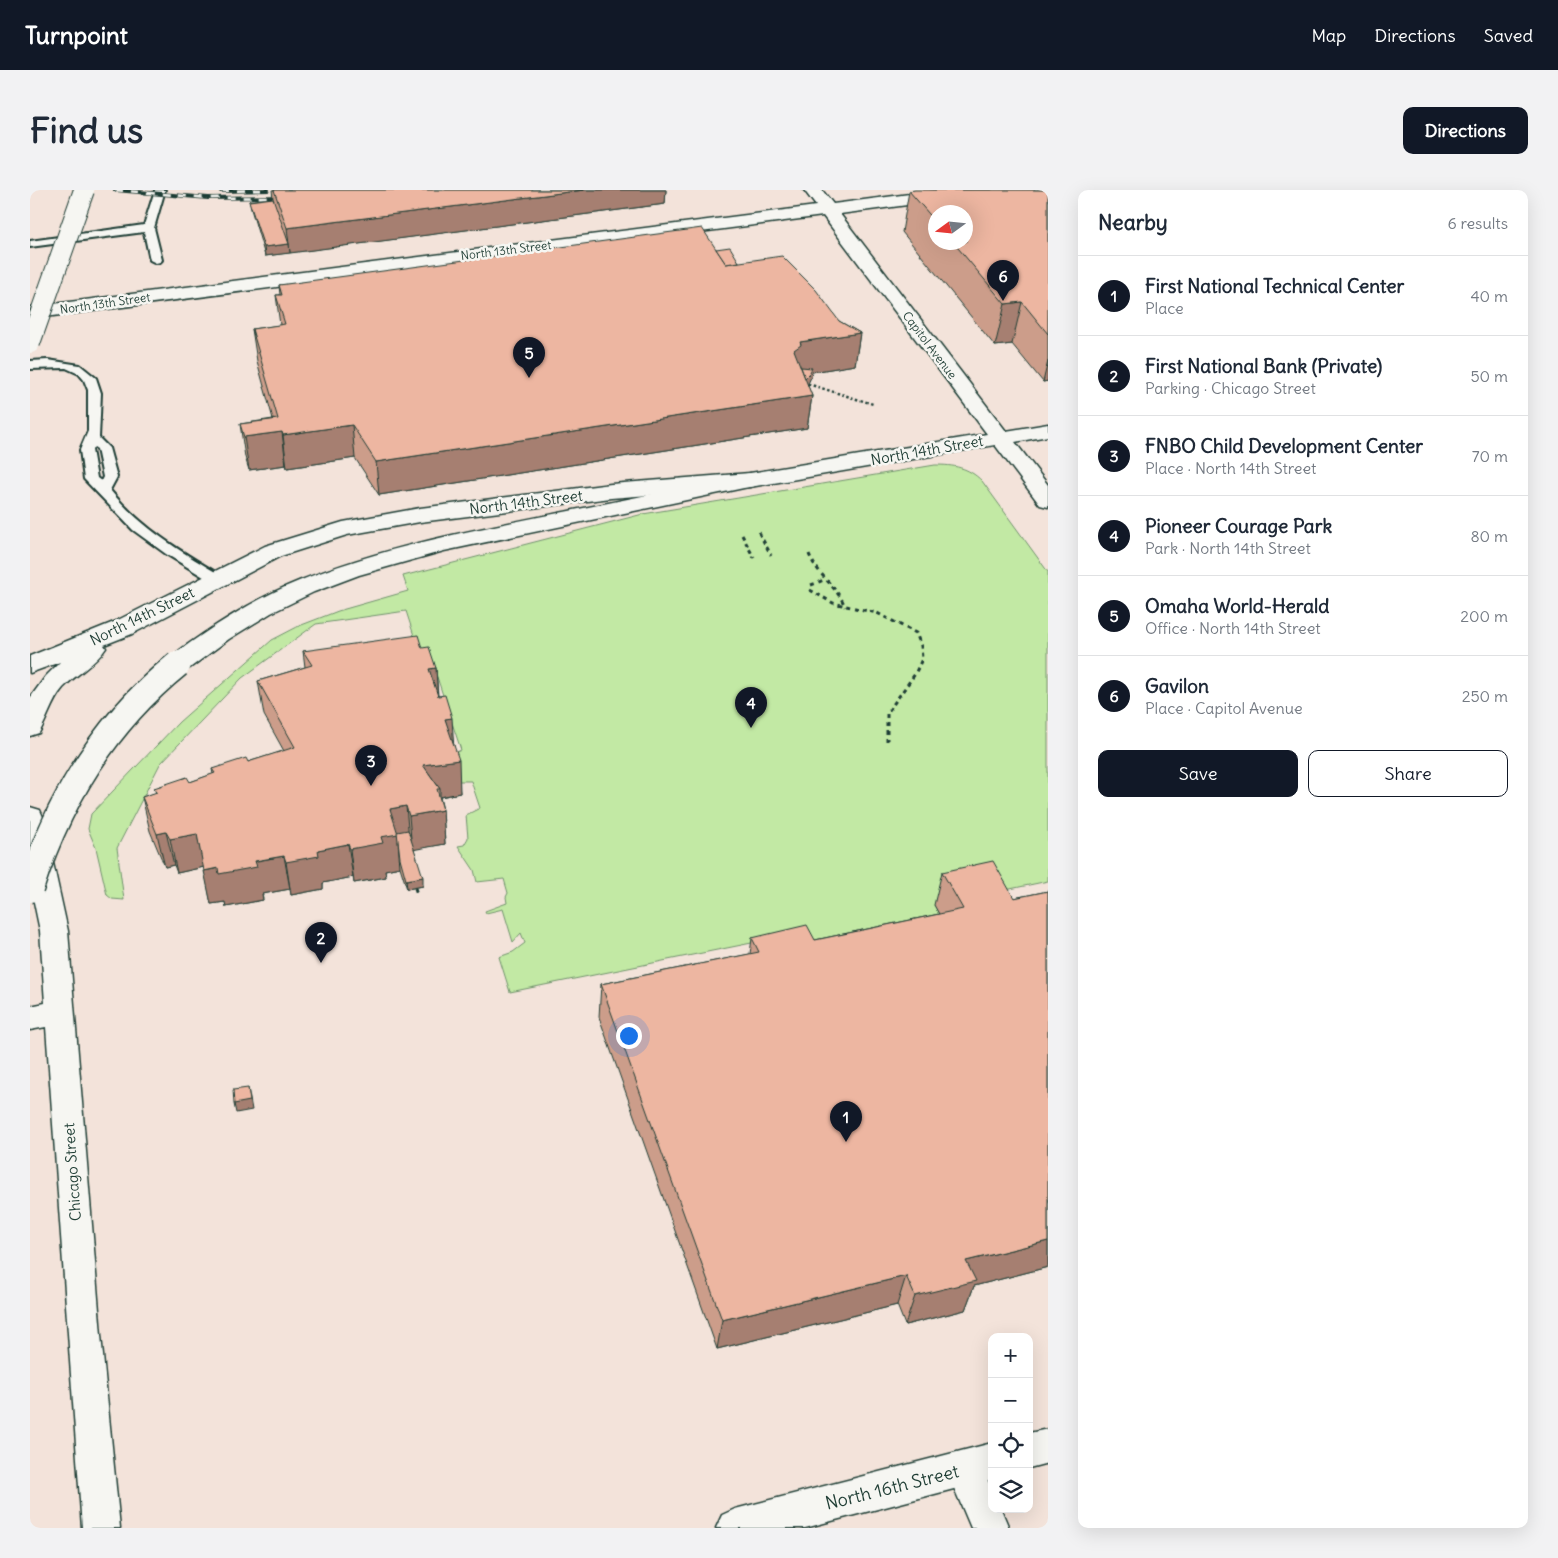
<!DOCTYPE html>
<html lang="en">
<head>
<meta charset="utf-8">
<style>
  :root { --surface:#fff; --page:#f2f2f3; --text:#1f2937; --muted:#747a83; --line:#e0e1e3; --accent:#111827 }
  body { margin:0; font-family:Delius,sans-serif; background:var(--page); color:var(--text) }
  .controls { position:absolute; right:15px; bottom:15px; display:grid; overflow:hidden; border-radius:10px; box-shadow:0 5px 20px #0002 }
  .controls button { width:45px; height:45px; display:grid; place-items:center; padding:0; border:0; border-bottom:1px solid var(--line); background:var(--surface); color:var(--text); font:25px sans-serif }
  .compass { position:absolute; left:898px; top:15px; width:45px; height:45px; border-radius:50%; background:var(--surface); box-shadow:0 5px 20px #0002; rotate:255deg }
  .you { position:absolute; left:598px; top:845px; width:18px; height:18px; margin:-12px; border:4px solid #fff; border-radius:50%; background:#1a73e8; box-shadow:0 0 0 8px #1a73e833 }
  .badge { display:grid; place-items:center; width:32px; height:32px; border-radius:50%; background:var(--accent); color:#fff; font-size:16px; font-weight:700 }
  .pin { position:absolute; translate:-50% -41px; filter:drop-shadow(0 1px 2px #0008) }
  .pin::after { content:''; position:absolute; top:26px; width:18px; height:15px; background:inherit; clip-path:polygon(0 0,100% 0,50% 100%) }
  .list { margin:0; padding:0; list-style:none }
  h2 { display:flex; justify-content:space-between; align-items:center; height:65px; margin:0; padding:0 20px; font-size:21px }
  h2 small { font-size:16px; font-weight:400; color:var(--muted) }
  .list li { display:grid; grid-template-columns:32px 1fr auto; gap:15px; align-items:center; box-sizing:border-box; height:80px; padding:0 20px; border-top:1px solid var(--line) }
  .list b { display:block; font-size:19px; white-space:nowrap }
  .list p { margin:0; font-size:16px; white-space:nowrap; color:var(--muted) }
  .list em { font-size:16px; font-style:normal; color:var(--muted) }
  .actions { display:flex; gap:10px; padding:15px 20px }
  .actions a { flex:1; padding:11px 0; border:1px solid var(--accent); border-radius:10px; text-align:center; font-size:18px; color:var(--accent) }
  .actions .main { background:var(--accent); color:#fff }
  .icon { flex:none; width:28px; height:28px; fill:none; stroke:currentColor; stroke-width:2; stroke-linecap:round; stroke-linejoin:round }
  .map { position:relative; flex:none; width:1018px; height:1338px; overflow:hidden; border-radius:10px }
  header { display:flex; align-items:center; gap:30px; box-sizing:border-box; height:70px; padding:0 25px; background:var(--accent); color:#fff }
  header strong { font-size:24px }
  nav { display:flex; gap:28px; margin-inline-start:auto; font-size:18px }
  .intro { display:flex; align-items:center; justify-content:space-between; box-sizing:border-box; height:120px; padding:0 30px }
  h1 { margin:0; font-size:35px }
  .button { padding:12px 22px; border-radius:10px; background:var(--accent); color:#fff; font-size:18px; font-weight:700 }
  main { display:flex; gap:30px; padding:0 30px }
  aside { flex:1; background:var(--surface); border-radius:10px; box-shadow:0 5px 20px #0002 }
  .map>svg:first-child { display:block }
</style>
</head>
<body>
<header>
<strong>Turnpoint</strong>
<nav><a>Map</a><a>Directions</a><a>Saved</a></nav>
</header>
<div class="intro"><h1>Find us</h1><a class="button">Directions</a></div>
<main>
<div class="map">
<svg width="1018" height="1338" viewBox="0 0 1018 1338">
  <rect width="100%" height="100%" fill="#f3e3da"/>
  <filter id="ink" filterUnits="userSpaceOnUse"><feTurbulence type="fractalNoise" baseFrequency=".02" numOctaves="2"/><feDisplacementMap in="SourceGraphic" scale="10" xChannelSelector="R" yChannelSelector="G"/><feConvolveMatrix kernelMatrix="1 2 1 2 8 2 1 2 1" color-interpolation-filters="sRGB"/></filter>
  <g filter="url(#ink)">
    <path fill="#c2e9a4" stroke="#70936c" d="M905 275C924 275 938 277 952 291L1018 382V691L904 715 924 752 778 783 761 745 480 802 469 767 483 762 495 753 491 743 483 752 473 719 456 723 455 721 477 713 476 707 478 703 474 689 447 692 444 680 428 656 434 655 438 648 436 625 450 618 441 591H427L418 566 431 560 407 487 388 458 376 421 286 434 212 488 130 574 87 658 94 710 82 709 77 705 66 658 58 639 61 624 149 532 242 450 269 436 308 421 378 401 373 386 613 324Z"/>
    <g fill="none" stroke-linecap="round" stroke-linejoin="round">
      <g stroke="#1f3d34" stroke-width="4">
        <g id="lane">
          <polygon points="125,0 135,0 124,38 132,70 130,72 126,73 120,70 114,42 0,57 0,51 114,35"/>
          <path d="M18 170 50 175 66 188 71 203 69 248 79 258 87 287 80 300C111 338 150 361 192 386L194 389 192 392H182L136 364 103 340 54 289 50 260 58 241V200L54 190 49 184 36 178 0 179V171ZM64 257 67 259 73 287 71 291 67 288 62 260Z"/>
        </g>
      </g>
      <g stroke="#1f3d34" stroke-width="3">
        <polygon id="street" points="934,1261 947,1266 962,1300 962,1319 971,1319 979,1338 941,1338 916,1279 921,1266"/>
      </g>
      <g stroke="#1f3d34" stroke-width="3">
        <g id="secondary">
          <path d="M774 0H792L803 14 910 0H961L958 4 952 5 810 24 976 241 1018 234V246L985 252 1018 295V317L1010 315 965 255 720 297 581 308 390 332 317 345 251 366 102 444 74 455 76 458C66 474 46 484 33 498 21 512 18 528 9 543L0 546V508L16 486 30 472 0 483V466L84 432 235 356 313 332 390 318 581 294 720 283 957 244 793 26 0 129V117L786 16Z"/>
          <polygon points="0,617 10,620 13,627 38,741 71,1145 90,1338 52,1338 16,837 0,840 0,816 15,813 10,741 0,693"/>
          <polygon points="1018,1239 1018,1273 999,1278 999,1243"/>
          <polygon points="962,1253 962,1289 775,1338 686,1338 692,1325 705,1319"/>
        </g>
      </g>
      <g stroke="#1f3d34" stroke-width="3">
        <path id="highway" d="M720 283 728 285 731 290 728 295 414 361 329 385 284 402 241 423 199 449 157 480 148 482 139 480 136 474 139 468C180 438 222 410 269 391 355 356 448 339 539 321 599 309 660 296 720 283Z"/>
      </g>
      <g stroke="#1f3d34" stroke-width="2.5" stroke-dasharray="2.5 2.5" stroke-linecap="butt">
        <polyline points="778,194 843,214"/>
        <polyline points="729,342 730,344"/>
      </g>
      <g stroke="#1f3d34" stroke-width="3" stroke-dasharray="4 4" stroke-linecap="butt">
        <polyline points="729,343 741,365"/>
        <polyline points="712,345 724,368"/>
        <path d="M779 364C787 385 808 397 815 417"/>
        <polyline points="781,395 794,390"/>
        <polyline points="780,400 803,413 847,423 886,443 891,456 892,469 885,484 857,523 857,551"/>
        <polyline points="385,698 387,704"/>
      </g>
      <use href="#lane" fill="#f6f6f2" fill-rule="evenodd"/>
      <use href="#street" fill="#f6f6f2" fill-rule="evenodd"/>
      <use href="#secondary" fill="#f6f6f2" fill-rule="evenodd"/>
      <use href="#highway" fill="#f6f6f2" fill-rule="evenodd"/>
      <g stroke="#1f3d34" stroke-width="4">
        <g id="rail">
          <polyline points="85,0 178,8 257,7"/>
          <polyline points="191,1 238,0"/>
        </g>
      </g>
      <use href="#rail" stroke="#f6f6f2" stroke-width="2.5" stroke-dasharray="8" stroke-linecap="butt"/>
      <g stroke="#1f3d34" stroke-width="22" stroke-linecap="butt">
        <polyline id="highway-bridge-far1" points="0,153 54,0"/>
      </g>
      <g stroke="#1f3d34" stroke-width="29" stroke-linecap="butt">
        <path id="highway-bridge" d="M0 699C28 610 75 533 148 474"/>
      </g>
      <use href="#highway-bridge-far1" stroke="#f6f6f2" stroke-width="20"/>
      <use href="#highway-bridge" stroke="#f6f6f2" stroke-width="26"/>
    </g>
    <g fill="#cc9d8a" stroke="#1f3d34" fill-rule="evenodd">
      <polygon points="242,0 636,0 635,14 235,66 221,19 219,11 243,8"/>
      <path d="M1018 0V191L1013 192 982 154 965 156 872 42 879 1ZM906 22 936 52H906Z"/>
      <polygon points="686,59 709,72 809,131 830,143 825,175 782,182 781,187 777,194 782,206 777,238 349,305 325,268 257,278 256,275 219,280 215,267 210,234 243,229 227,171 222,139 250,135 246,105 250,105 249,95"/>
      <polygon points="392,458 406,478 408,506 424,555 430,603 410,607 413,620 415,654 384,659 393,696 377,699 370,677 355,680 356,687 324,693 323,687 293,693 293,699 261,705 260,699 232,704 233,710 196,717 195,712 181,714 174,677 147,683 144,675 135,677 120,641 112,607 126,603 124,598 160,592 183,584 182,579 218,572 254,561 234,525 228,491 275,477 273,461"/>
      <polygon points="912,682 984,708 1018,701 1018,1077 944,1096 935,1120 875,1135 867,1115 687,1159 569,827 571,794 720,764 722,748 785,750 909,724 904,715"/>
    </g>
    <g fill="#a67f71" stroke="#1f3d34">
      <polygon points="554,0 636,0 635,14 260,63 257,38"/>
      <polygon points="259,54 260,63 235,66 234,57"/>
      <polygon points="992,112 982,154 965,156 975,114"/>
      <polygon points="830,143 825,175 782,182 781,187 778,194 772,198 764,160 770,152"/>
      <polygon points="1018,171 1018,191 1013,192"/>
      <polygon points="782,206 777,238 349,305 346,272"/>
      <polygon points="322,235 325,268 257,278 253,245"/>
      <polygon points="252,242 256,275 219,280 214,247"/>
      <polygon points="406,478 408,512 399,479"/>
      <polygon points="422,528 424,561 415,529"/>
      <polygon points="429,570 430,603 410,607 410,599 393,575"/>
      <polygon points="376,616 379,649 368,651 370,677 355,680 356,687 324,693 320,659 360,619"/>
      <polygon points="413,620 415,654 382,660 379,626"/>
      <polygon points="136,642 144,675 135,677 127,644"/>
      <polygon points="167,644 174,677 147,683 140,649"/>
      <polygon points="318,654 323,687 293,693 293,699 261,705 256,672 288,660"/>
      <polygon points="254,666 260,699 232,704 233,710 196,717 195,712 181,714 174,681"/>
      <polygon points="393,687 393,696 377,699 376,690"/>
      <polygon points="218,898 222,920 206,923 204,914"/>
      <polygon points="1018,1051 1018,1077 944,1096 935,1120 875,1135 885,1106 936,1071"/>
      <polygon points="876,1086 867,1115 687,1159 692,1130"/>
    </g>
    <g fill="#edb6a1" stroke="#1f3d34">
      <polygon points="244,0 554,0 257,38"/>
      <polygon points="885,0 1018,0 1018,144 992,112 975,114 923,52 936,52 936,22 906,22 906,32 879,1"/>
      <polygon points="243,8 259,54 234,57 219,11"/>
      <polygon points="672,38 696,74 752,66 786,100 809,131 830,143 770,152 771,155 764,160 782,206 346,272 322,235 253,245 252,242 214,247 210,234 248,229 222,139 255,134 246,105 252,105 249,95"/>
      <polygon points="700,57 709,72 696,74 686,59"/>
      <polygon points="771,177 782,178 779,184 775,188"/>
      <polygon points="388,445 392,458 399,457 406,478 399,479 408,506 415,505 422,528 415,529 429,570 393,575 410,599 407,599 413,620 379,626 376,616 360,619 368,644 351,647 353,653 320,659 318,654 288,660 289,666 256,672 254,666 225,671 227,677 189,684 188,678 174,681 167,644 140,649 136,642 127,644 112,607 127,602 124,598 157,587 160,592 185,583 182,579 216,568 218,572 265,557 228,491 282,475 273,461"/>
      <polygon points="378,640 393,687 376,690 370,668 367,642"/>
      <polygon points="963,671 984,708 1018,701 1018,1051 936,1071 946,1091 885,1106 876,1086 692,1130 571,794 729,762 722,748 777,735 785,750 933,719 912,682"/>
      <polygon points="218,898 220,911 204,914 203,900"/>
    </g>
  </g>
  <g text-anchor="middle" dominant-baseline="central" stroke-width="5" stroke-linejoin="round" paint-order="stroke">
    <g font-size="12" fill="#1f3d34" stroke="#f6f6f2">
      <text transform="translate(476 60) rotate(-7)">North 13th Street</text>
      <text transform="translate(75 113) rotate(-8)">North 13th Street</text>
      <text transform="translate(900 155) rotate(53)">Capitol Avenue</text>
    </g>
    <g font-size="15" fill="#1f3d34" stroke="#f6f6f2">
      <text transform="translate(897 260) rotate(-10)">North 14th Street</text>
      <text transform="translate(496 312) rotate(-7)">North 14th Street</text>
      <text transform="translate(112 426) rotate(-26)">North 14th Street</text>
      <text transform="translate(42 982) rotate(-94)">Chicago Street</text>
    </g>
    <g font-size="18" fill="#1f3d34" stroke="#f6f6f2">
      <text transform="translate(862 1297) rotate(-14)">North 16th Street</text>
    </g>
  </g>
</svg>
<div class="controls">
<button>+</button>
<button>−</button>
<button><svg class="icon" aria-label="locate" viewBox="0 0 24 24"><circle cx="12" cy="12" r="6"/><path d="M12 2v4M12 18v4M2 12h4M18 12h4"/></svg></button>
<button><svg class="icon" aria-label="layers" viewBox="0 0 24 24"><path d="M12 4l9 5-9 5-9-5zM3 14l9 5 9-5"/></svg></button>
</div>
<svg class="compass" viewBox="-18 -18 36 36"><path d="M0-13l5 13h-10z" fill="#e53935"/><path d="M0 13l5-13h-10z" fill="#747a83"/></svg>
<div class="you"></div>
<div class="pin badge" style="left:816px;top:952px">1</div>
<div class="pin badge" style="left:291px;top:773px">2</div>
<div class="pin badge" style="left:341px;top:596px">3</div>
<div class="pin badge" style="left:721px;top:538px">4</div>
<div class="pin badge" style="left:499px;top:188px">5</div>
<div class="pin badge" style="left:973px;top:111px">6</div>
</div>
<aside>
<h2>Nearby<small>6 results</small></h2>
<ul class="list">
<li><span class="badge">1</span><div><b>First National Technical Center</b><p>Place</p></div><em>40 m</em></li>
<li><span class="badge">2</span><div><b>First National Bank (Private)</b><p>Parking · Chicago Street</p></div><em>50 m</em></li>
<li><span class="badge">3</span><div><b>FNBO Child Development Center</b><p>Place · North 14th Street</p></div><em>70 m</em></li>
<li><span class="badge">4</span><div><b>Pioneer Courage Park</b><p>Park · North 14th Street</p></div><em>80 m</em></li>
<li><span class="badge">5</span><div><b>Omaha World-Herald</b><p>Office · North 14th Street</p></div><em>200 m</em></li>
<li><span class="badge">6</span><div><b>Gavilon</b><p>Place · Capitol Avenue</p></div><em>250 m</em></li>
</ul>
<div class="actions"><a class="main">Save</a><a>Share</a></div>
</aside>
</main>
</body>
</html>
